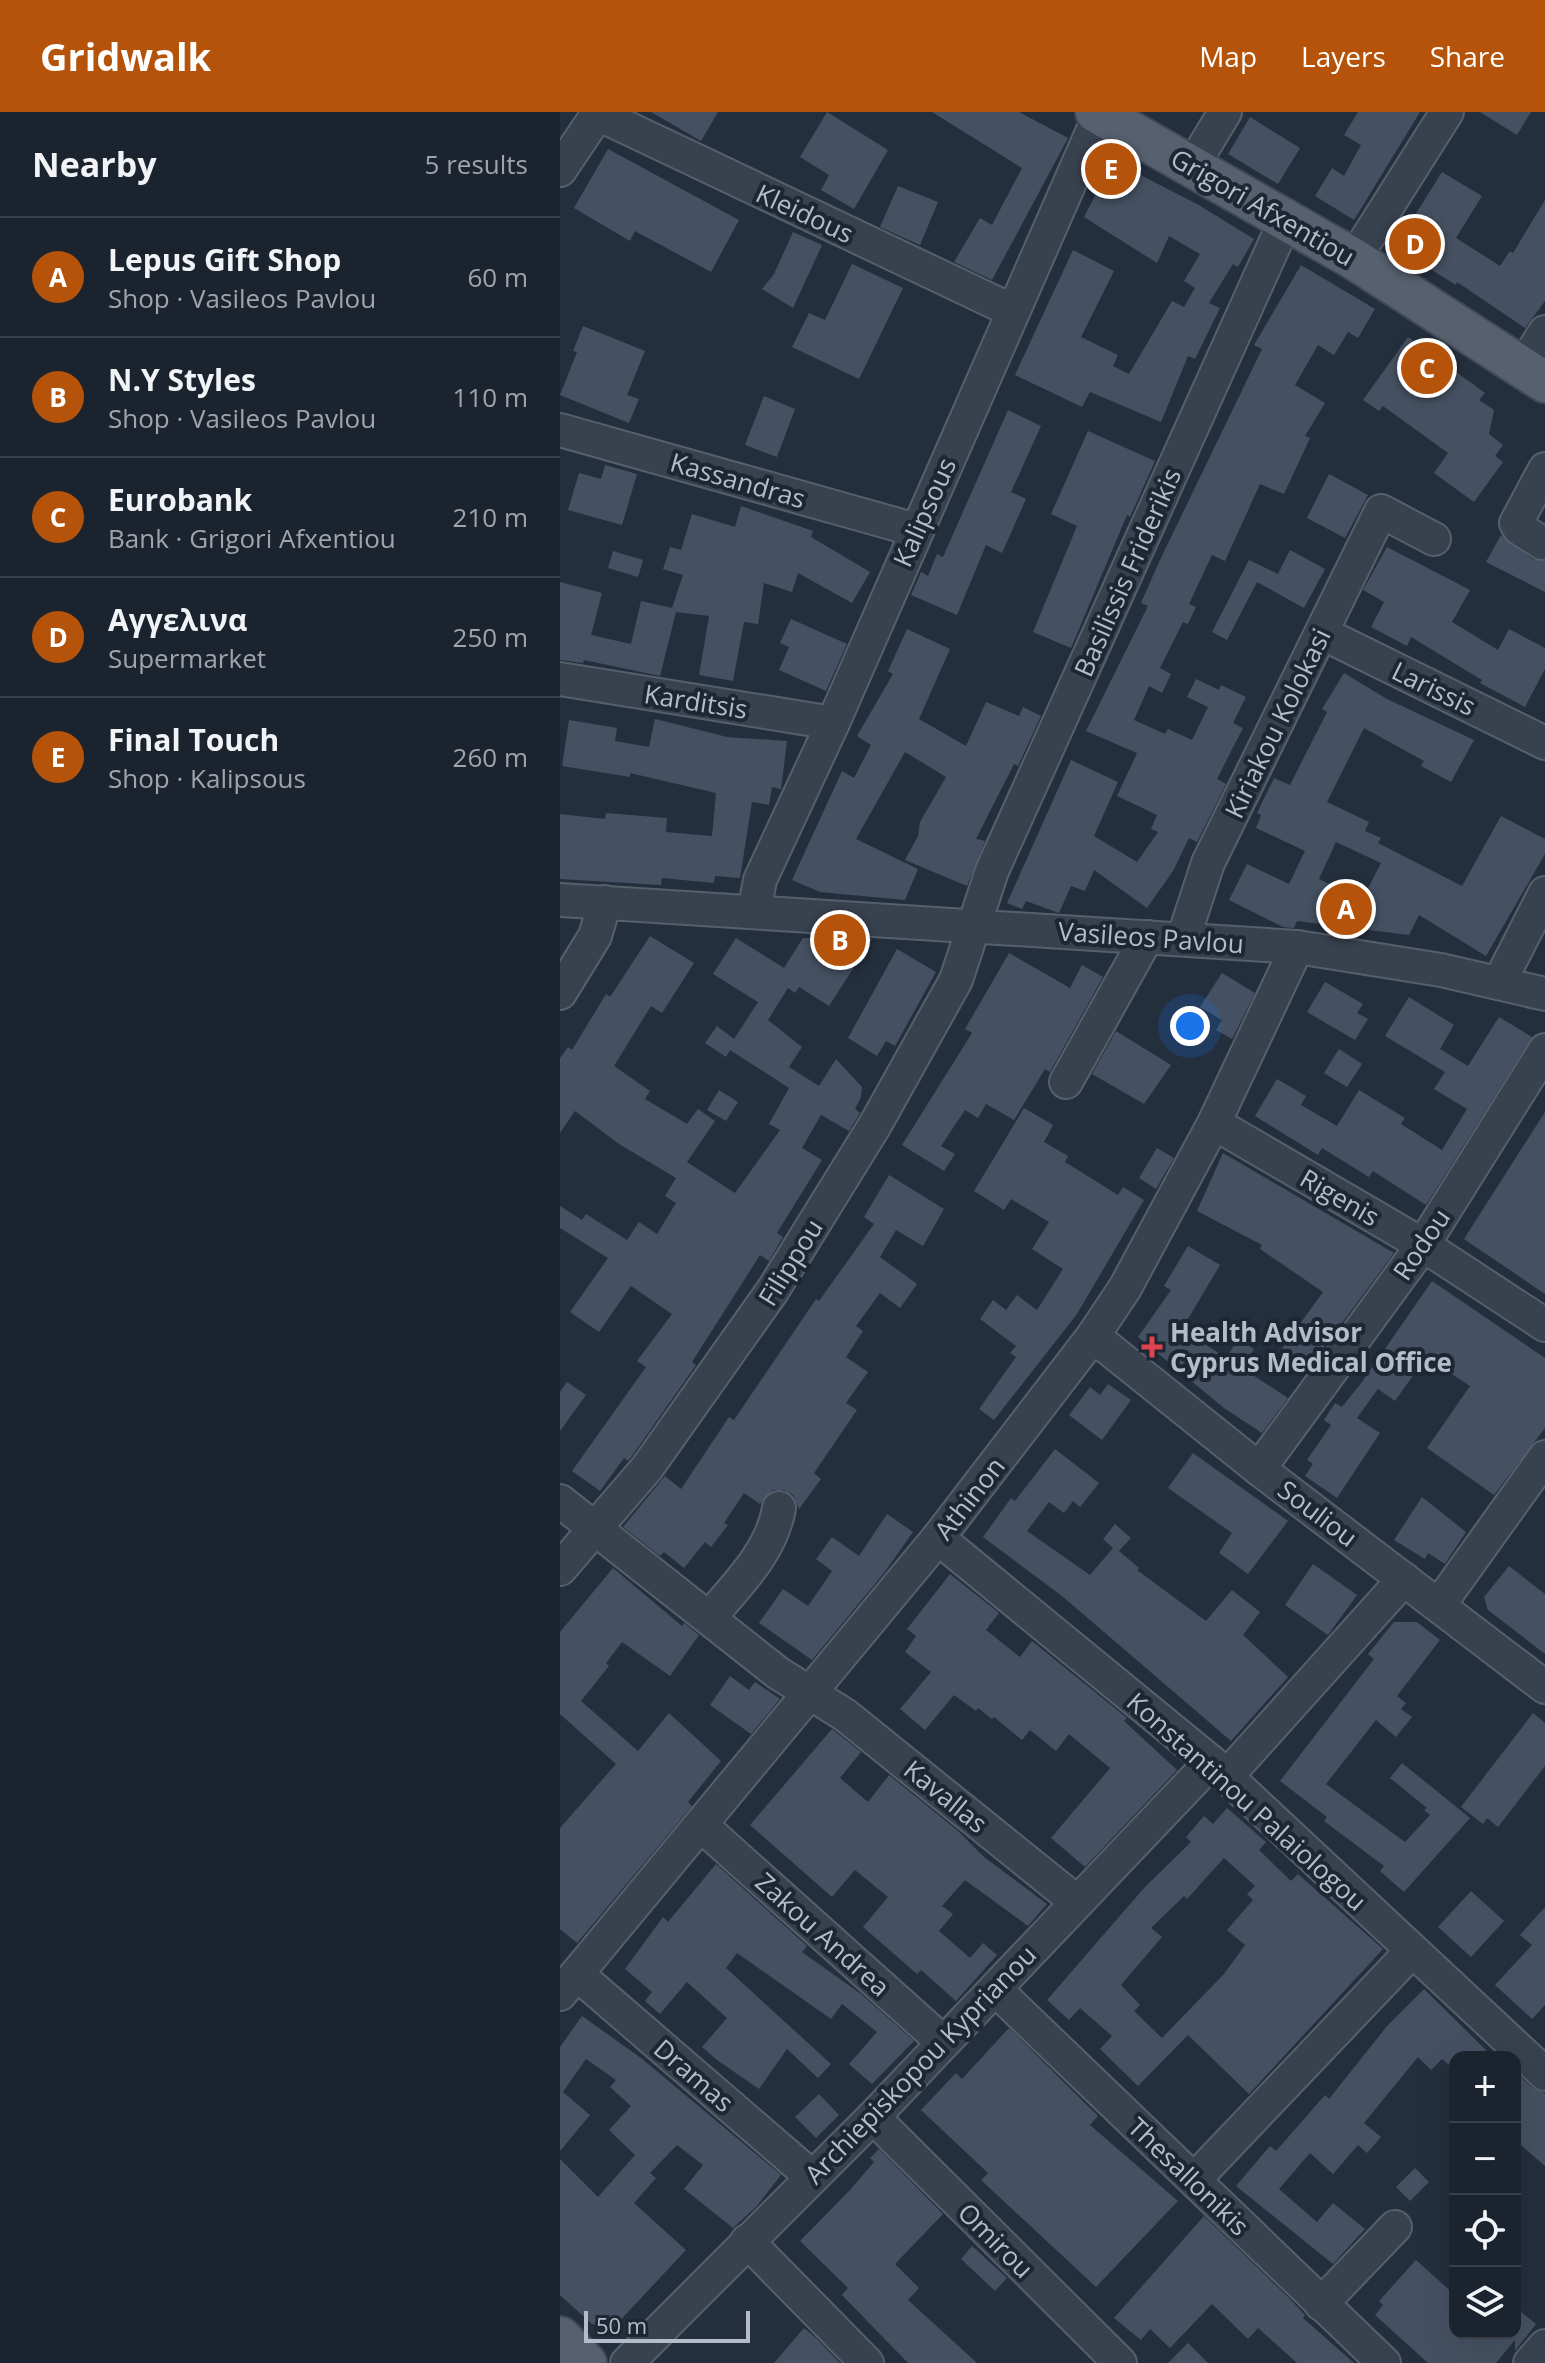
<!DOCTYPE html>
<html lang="en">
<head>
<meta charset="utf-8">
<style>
  :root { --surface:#1b232e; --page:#282f3a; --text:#f1f3f6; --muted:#a0a4aa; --line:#39404a; --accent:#b45309 }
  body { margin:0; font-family:"Open Sans",sans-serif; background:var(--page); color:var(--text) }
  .controls { position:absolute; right:24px; bottom:24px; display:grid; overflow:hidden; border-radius:16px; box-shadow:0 8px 32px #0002 }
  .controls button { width:72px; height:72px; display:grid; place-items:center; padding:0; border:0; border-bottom:2px solid var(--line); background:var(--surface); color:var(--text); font:40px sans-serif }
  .scale { position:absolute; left:24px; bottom:20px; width:166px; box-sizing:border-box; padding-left:8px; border:4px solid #b4bcc9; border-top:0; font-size:22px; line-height:28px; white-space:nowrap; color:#b4bcc9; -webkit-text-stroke:6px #1d2633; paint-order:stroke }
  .you { position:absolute; left:630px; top:914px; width:28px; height:28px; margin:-20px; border:6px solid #fff; border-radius:50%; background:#1a73e8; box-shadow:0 0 0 12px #1a73e833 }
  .badge { display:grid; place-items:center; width:52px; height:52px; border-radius:50%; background:var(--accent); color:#fff; font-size:26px; font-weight:700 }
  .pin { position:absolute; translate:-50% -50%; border:4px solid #fff; box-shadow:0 2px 8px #0006 }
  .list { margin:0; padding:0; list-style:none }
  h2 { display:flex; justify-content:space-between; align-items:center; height:104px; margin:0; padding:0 32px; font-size:34px }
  h2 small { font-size:26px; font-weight:400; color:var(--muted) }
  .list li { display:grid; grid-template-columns:52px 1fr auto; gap:24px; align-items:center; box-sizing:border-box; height:120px; padding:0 32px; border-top:2px solid var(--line) }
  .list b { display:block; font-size:30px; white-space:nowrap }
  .list p { margin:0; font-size:26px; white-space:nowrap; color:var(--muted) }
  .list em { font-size:26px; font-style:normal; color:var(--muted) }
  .icon { flex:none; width:44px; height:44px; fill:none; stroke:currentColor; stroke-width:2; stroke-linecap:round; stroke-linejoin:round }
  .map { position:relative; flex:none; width:985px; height:2251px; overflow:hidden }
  header { display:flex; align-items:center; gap:48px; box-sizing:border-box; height:112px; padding:0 40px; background:var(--accent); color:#fff }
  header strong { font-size:38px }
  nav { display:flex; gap:44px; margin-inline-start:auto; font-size:28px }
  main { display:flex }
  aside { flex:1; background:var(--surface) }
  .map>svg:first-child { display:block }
</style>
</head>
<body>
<header>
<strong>Gridwalk</strong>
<nav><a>Map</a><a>Layers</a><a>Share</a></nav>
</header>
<main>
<aside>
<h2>Nearby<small>5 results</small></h2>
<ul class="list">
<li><span class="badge">A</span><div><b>Lepus Gift Shop</b><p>Shop · Vasileos Pavlou</p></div><em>60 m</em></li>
<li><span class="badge">B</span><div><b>N.Y Styles</b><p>Shop · Vasileos Pavlou</p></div><em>110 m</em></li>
<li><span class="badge">C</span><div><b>Eurobank</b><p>Bank · Grigori Afxentiou</p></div><em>210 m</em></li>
<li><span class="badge">D</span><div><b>Αγγελινα</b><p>Supermarket</p></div><em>250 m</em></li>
<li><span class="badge">E</span><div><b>Final Touch</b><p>Shop · Kalipsous</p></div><em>260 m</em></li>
</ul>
</aside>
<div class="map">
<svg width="985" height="2251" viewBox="0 0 985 2251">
  <rect width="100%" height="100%" fill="#242f3e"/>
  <g fill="#455162" fill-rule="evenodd">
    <polygon points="91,0 158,0 141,29"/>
    <polygon points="267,0 328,38 294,97 261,78 269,63 240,45"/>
    <polygon points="372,0 459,0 508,26 432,168 394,150 420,106 432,113 462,56"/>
    <polygon points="798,0 860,0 794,108 755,84 772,56 784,64 801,33 784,23"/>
    <polygon points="920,0 971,0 957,23"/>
    <polygon points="690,5 740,36 718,72 668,42"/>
    <polygon points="48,37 179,108 151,160 75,119 70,129 14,96"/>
    <polygon points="553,49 637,92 694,127 678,155 673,152 649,191 660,196 635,247 628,244 601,310 530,280 522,295 455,263 513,138 554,159 521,225 558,243 553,254 569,262 612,189 624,195 635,176 624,169 640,142 609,124 597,151 524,105"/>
    <polygon points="882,60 922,84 896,126 940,154 950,139 953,141 985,88 985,189 965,216 897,170 896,173 835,135"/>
    <polygon points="338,74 378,90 360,133 320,115"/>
    <polygon points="233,120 262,133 233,196 202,177 214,162"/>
    <polygon points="292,152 343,176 299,267 232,235 249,201 265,208"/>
    <polygon points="741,153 815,197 798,226 788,220 774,243 758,233 735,273 765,291 745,324 750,326 724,382 700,372 665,449 652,443 629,492 636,495 628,512 623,510 600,556 611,562 602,581 589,574 574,608 605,622 608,617 632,628 648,595 627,585 636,567 659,578 661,573 686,585 673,611 683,616 657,667 666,672 637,730 629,726 613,759 587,796 534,758 525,779 511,774 499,801 466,789 462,797 447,791 511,648 558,670 534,724 577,750 598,720 591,717 597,703 557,684 577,641 526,619 588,494 581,491 599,450 702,237 694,233"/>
    <polygon points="23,214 85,239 67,283 79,287 69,311 0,283 17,240 13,239"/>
    <polygon points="848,225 925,281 919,288 934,298 929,322 943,333 935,344 943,350 914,390 874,361 888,341 823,294 819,299 803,288"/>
    <polygon points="204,284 235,297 217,345 185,333"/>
    <polygon points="448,298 481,314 451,380 466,387 442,441 426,433 397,503 351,483 361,460 368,464 377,442 383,445"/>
    <polygon points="528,319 595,349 570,405 567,403 511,536 473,520 517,414 491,402"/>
    <polygon points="45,353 77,362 62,413 8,398 19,361 41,367"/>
    <polygon points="769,362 808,383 785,426 747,406"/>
    <polygon points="181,394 253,419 251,425 310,460 292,491 238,461 232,480 204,471 198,512 184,510 173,569 139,563 149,504 116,500 100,564 24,548 23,551 0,548 0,470 42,481 31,523 71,532 81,489 112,496 123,463 103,457 110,435 121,438 132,402 175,415"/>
    <polygon points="941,423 972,447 985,449 985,480 926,450"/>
    <polygon points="827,435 910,478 892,510 938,538 949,517 985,536 985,557 965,595 920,571 922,568 851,525 847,534 811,515 824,490 803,478"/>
    <polygon points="730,438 765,457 744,496 697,470 667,528 652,520 689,448 718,462"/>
    <polygon points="53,439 83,448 78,465 48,456"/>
    <polygon points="231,507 287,532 266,579 219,558 229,535 220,531"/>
    <polygon points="347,517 390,537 359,607 406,634 426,590 459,604 463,595 481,604 458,654 454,652 416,727 425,729 407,774 345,748 358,724 360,710 386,665 345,640 296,727 358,757 345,788 260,780 232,768 282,659 294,666 311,633 297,624 333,562 328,559"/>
    <path d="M784 561 827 587 914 628 891 670 861 654 864 649 804 616 767 690 809 710 805 719 821 726 818 731 902 774 941 704 985 727V742L926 844 859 803 849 823 737 809 734 816 723 815 669 788 687 752 729 772 745 739 696 716 701 703 697 701 714 666 730 673 767 600 762 597ZM776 730 821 751 802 788 759 767Z"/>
    <polygon points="95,607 167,625 227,629 221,677 212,675 209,693 192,690 180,766 155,764 154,771 102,766 101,773 0,767 0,702 45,707 46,701 107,706 106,720 152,724 156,681 70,661 70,665 2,654 9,608 57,616 55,629 89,635"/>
    <polygon points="90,824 134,851 102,901 91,894 54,954 90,979 85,987 127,1012 138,997 155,1009 127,1050 175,1081 220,1018 209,1012 229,976 170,938 166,945 145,931 157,914 174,927 198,890 153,862 176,826 224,856 243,826 312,827 269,894 239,875 235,881 228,876 208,908 242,935 229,955 259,974 276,947 302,975 301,985 295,997 300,1001 289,1019 261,1003 242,1036 262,1048 217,1121 223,1125 209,1149 200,1143 132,1250 136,1253 72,1344 68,1349 64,1346 40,1379 12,1359 86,1255 77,1249 112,1202 71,1174 39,1220 10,1200 48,1146 0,1116 0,1094 22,1108 26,1102 67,1128 79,1110 97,1122 116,1091 105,1084 116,1066 59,1032 15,999 0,1021 0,946 8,935 12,938 46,882 50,885"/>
    <polygon points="337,837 376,860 335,934 326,929 317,944 288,926"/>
    <polygon points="449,841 510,876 522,853 543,865 490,960 485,957 454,1008 426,992 418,1006 405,998 381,1034 395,1042 384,1059 342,1033 412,921 405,917"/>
    <polygon points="662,861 695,881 672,927 656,918 662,908 640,895"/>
    <polygon points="765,870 803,892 797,901 808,907 795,928 747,900"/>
    <polygon points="849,885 894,913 880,937 908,954 939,905 972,925 866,1093 813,1059 809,1065 762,1036 758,1043 695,1004 717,967 746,984 741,993 777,1014 799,978 845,1006 841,1012 882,1038 907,997 874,977 885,960 825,924"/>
    <polygon points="556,919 611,953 584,992 532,962"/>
    <polygon points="779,937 802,952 787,975 764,961"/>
    <polygon points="159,978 178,990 166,1009 147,998"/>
    <polygon points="464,996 493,1013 484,1030 508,1044 505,1050 558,1083 563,1075 584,1088 517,1202 434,1308 419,1297 456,1245 450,1241 456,1234 420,1207 433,1188 446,1198 457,1183 477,1198 503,1157 472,1137 489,1110 451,1087 444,1098 414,1079"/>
    <polygon points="985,1000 985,1182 904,1127"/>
    <polygon points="597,1036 614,1046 596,1077 579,1066"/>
    <polygon points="663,1041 834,1141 748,1257 721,1238 763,1180 700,1137 702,1133 637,1099"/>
    <polygon points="329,1063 384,1097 363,1134 336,1118 320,1145 357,1172 340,1196 320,1181 296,1214 303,1219 286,1245 308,1260 286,1291 297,1298 254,1361 261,1367 239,1397 233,1383 224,1378 213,1378 200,1392 184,1381 164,1411 168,1413 151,1435 145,1430 124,1456 104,1440 100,1444 63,1415 105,1364 121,1377 169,1305 174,1308 256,1187 259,1189 314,1112 304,1105"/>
    <polygon points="628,1134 660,1153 622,1217 666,1246 678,1227 694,1237 682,1256 728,1286 702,1321 664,1296 578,1225 611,1178 604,1174"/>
    <polygon points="872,1169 985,1246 985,1316 934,1383 867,1336 910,1274 866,1245 835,1289 818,1277 797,1306 820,1321 777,1386 745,1364 753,1352 747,1348 771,1313 764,1308 775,1291 782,1295 802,1270"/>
    <polygon points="7,1270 26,1283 0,1319 0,1280"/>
    <polygon points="548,1272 571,1288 542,1328 509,1303 530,1275 540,1283"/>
    <polygon points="495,1337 539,1371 520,1395 513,1389 504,1401 489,1390 467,1419 530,1463 553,1436 543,1427 555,1412 571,1426 559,1439 579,1456 577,1458 646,1509 672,1478 700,1500 683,1523 728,1565 671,1629 502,1484 423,1425 451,1386 455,1389"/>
    <polygon points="633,1341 728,1409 688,1462 659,1441 672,1421 608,1376"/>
    <polygon points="862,1385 906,1420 885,1452 868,1441 865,1447 834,1428"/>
    <polygon points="327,1402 353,1420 324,1461 252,1548 199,1511 223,1477 248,1494 272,1459 256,1447 272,1425 299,1444"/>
    <polygon points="753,1452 797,1483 768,1523 725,1493"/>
    <polygon points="949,1454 985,1482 985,1542 928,1498 924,1485"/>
    <polygon points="53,1456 122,1514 124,1511 139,1523 110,1564 62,1530 46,1551 49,1554 21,1589 78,1639 109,1601 161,1649 128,1690 132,1694 17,1831 0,1817 0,1716 56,1652 0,1602 0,1520"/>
    <polygon points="390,1462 439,1501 426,1518 460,1545 472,1529 567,1606 564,1609 617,1658 525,1755 491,1726 550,1656 509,1622 496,1639 470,1618 462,1628 434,1605 432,1607 418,1596 416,1599 394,1583 365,1618 340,1597 371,1560 345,1540 356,1524 347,1517"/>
    <polygon points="834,1510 857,1510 880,1528 837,1584 846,1591 841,1597 852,1605 836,1625 816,1608 766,1672 845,1730 870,1703 864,1698 867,1696 830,1666 842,1651 910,1706 844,1780 820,1759 824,1754 764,1709 767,1705 720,1669 814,1547 808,1542"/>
    <polygon points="170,1564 189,1578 195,1570 220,1587 191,1622 150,1593"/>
    <polygon points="973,1601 985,1611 985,1654 938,1715 927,1706 923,1712 901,1695"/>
    <polygon points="272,1617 301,1640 280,1666 308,1690 329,1663 397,1718 424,1745 487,1792 468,1814 405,1768 382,1794 393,1802 379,1819 410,1846 423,1831 437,1843 396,1889 361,1858 357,1862 303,1815 328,1785 295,1758 272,1785 190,1713"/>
    <path d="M667 1696 706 1730 699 1738 731 1769 738 1762 823 1837 689 1982 628 1923 578 1974 540 1937 552 1924 520 1896 509 1908 487 1888 584 1776 631 1730 626 1725 644 1704 653 1712ZM664 1746 695 1774 687 1782 693 1788 667 1818 685 1833 664 1862 602 1926 574 1899 580 1893 561 1873 602 1825 591 1816 624 1784 627 1787Z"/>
    <polygon points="156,1752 247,1834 242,1840 301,1882 354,1929 312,1972 289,1952 317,1920 282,1892 271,1907 177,1841 166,1856 271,1952 258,1966 227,1937 199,1977 157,1948 142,1935 167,1906 127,1870 100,1902 85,1889 92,1880 65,1857 103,1805 108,1810"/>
    <polygon points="911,1779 944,1809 911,1845 878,1815"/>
    <polygon points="985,1795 985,1893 972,1907 935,1873 972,1833 960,1823"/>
    <polygon points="864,1877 933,1945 895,1945 895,1958 882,1947 871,1958 858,1945 804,2011 821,2025 807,2041 798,2033 773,2062 750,2041 719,2077 757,2110 773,2091 805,2117 773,2152 676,2074 710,2034 716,2039 765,1983 769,1987 827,1914"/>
    <polygon points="22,1904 81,1946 221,2063 196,2095 173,2116 124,2077 143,2053 117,2033 90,2061 96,2066 74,2091 126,2138 54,2215 32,2212 0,2183 0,2047 38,2085 75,2043 49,2018 71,1994 50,1975 56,1968 26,1947 3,1980 30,2003 0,2039 0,1935"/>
    <polygon points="449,1916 538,2004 530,2013 618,2089 536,2175 421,2068 428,2061 361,1998 396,1961 402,1967"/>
    <polygon points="955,1960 973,1976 985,1981 985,2054 955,2028"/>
    <polygon points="259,1982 279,2003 256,2026 235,2005"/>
    <polygon points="319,2037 383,2102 335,2152 359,2176 348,2188 417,2251 348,2251 282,2183 288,2176 240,2129 290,2078 314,2050 310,2046"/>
    <polygon points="855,2056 869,2070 850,2089 836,2075"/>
    <polygon points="644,2104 728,2185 745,2203 743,2206 794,2251 737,2251 698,2216 688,2227 652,2192 610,2236 590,2217 581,2228 554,2206"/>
    <polygon points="412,2134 447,2166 435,2179 401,2147"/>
    <polygon points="856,2148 895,2183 895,2221 955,2221 955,2195 976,2212 955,2239 955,2228 936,2251 868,2251 815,2203 823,2193 819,2189"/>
    <polygon points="244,2216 256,2226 280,2251 214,2251"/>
    <polygon points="628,2231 648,2251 608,2251"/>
  </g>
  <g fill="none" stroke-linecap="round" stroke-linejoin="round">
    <g stroke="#565f6c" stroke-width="36">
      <g id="minor">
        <polyline points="38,2 453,199"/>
        <polyline points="633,53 665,0"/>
        <polyline points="0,58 39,0"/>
        <polyline points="794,147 887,0"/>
        <polyline points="963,255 985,220"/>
        <polyline points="0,318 356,418"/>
        <polyline points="982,431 959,416 956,411 985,357"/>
        <polyline points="762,521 985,631"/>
        <polyline points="0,567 273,611"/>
        <polyline points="0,788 737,835 881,858 985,882"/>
        <polyline points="194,800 200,768 273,611 540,2"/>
        <polyline points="623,827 648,751 821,399 874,427"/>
        <polyline points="939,871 985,781"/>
        <polyline points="0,881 35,824 45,790"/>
        <polyline points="506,970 587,825"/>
        <polyline points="654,1011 863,1133 985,1213"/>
        <polyline points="533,1224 699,1357 985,1575"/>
        <polyline points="699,1357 863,1133 985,938"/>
        <polyline points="0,1389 218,1561 285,1603 517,1790"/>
        <polyline points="378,1426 651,1650 985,1962"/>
        <polyline points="0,1457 87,1356 213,1178 315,1013 396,868 432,759 726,107"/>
        <polyline points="879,1493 985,1345"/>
        <path d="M149 1506C177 1473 212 1439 219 1396"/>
        <polyline points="667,1664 844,1467"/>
        <polyline points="142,1714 383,1930"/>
        <polyline points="17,1862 251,2064"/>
        <polyline points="435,1877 824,2251"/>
        <polyline points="0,1882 378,1426 533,1224 565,1176 654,1011 737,835"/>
        <polyline points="313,2005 560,2251"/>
        <polyline points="634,2068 852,1839"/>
        <polyline points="187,2129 307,2251"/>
        <polyline points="761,2192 835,2115"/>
        <polyline points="67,2251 313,2005 651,1650"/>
        <polyline points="970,2251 985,2234"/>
      </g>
    </g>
    <g stroke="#414a57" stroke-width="44">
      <g id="major">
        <polyline points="536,0 794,147 985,270"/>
        <polyline points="0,2225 26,2251"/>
      </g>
    </g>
    <use href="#minor" stroke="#38414e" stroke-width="32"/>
    <use href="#major" stroke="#56606e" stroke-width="40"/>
  </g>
  <path fill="#e0444e" stroke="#1d2633" stroke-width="3" d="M588 1223h8v8h8v8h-8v8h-8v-8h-8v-8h8z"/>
  <g text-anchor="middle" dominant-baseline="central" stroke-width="8" stroke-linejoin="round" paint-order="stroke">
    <g font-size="26" fill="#b4bcc9" stroke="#1d2633">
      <text transform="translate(703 95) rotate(30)">Grigori Afxentiou</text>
      <text transform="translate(245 101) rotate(25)">Kleidous</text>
      <text transform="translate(178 368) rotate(16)">Kassandras</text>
      <text transform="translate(364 400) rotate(-66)">Kalipsous</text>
      <text transform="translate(567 460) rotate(-66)">Basilissis Friderikis</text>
      <text transform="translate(874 576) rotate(26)">Larissis</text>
      <text transform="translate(136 589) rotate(9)">Karditsis</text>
      <text transform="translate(717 611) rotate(-64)">Kiriakou Kolokasi</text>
      <text transform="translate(591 825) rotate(4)">Vasileos Pavlou</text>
      <text transform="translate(780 1085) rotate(30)">Rigenis</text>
      <text transform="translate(861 1132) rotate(-56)">Rodou</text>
      <text transform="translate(230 1150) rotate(-58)">Filippou</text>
      <text transform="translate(409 1386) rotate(-52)">Athinon</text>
      <text transform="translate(758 1401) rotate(37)">Souliou</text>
      <text transform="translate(386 1684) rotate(39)">Kavallas</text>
      <text transform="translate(687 1689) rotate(42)">Konstantinou Palaiologou</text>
      <text transform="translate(263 1822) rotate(42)">Zakou Andrea</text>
      <text transform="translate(360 1952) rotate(-46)">Archiepiskopou Kyprianou</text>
      <text transform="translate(134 1963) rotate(41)">Dramas</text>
      <text transform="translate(629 2064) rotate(44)">Thesallonikis</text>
      <text transform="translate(436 2128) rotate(45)">Omirou</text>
    </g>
    <g font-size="26" font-weight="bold" fill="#b4bcc9" stroke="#1d2633" text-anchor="start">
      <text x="610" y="1220">Health Advisor<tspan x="610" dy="30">Cyprus Medical Office</tspan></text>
    </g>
  </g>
</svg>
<div class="controls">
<button>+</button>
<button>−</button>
<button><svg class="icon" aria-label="locate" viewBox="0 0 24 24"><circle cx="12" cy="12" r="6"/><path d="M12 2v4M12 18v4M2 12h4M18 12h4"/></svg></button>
<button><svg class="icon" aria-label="layers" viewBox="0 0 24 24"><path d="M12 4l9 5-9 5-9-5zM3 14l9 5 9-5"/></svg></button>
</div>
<div class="scale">50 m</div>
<div class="you"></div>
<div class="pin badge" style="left:786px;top:797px">A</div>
<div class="pin badge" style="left:280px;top:828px">B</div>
<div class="pin badge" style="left:867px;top:256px">C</div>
<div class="pin badge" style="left:855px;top:132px">D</div>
<div class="pin badge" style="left:551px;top:57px">E</div>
</div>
</main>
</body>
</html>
